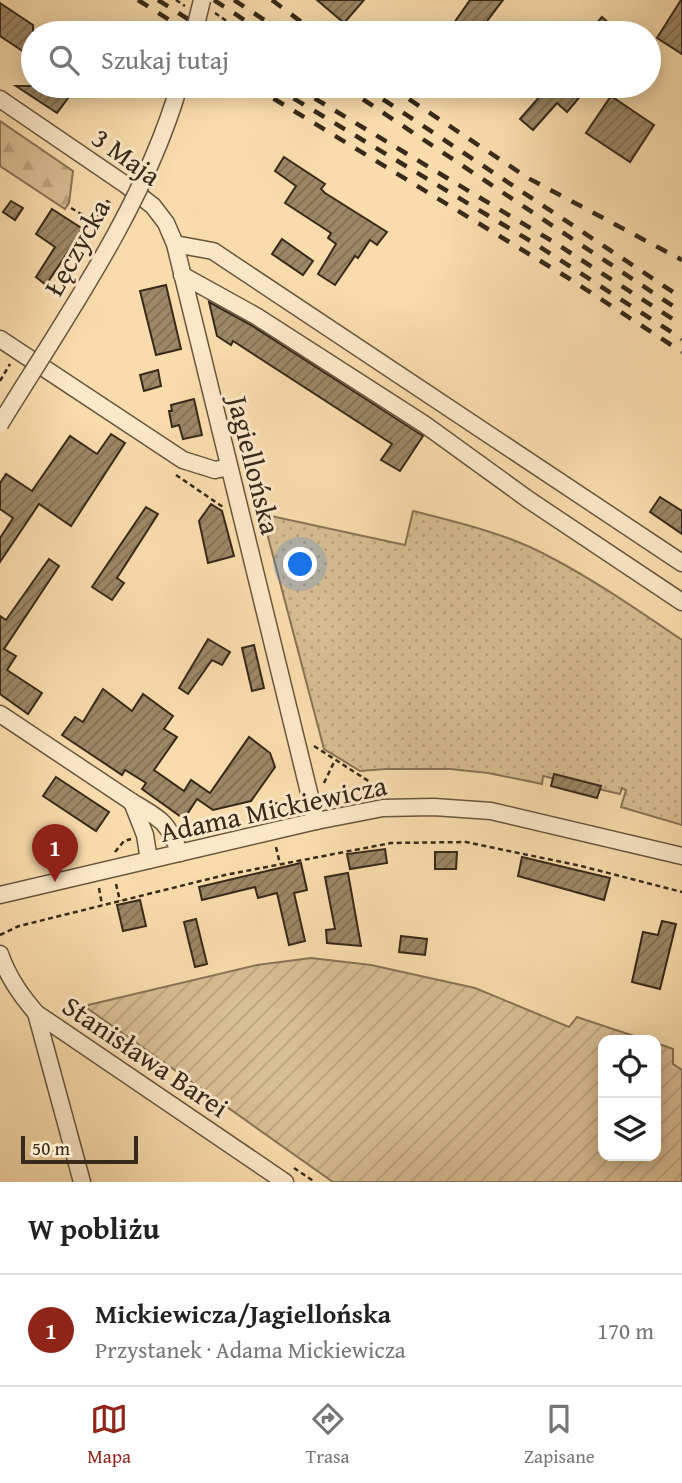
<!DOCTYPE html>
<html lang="pl">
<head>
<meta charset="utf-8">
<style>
  :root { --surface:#fff; --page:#f2f2f2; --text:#222; --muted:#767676; --line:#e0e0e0; --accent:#8f2418 }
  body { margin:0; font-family:"Gentium Book Plus",serif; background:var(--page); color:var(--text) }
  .controls { position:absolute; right:21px; bottom:21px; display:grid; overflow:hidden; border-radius:14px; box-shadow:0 4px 18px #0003 }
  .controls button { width:63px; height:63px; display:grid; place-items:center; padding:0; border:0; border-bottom:2px solid var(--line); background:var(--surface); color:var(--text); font:35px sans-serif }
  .scale { position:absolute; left:21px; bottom:18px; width:117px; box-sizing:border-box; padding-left:7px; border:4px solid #382a1a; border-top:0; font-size:19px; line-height:24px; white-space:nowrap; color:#382a1a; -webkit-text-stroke:5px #fbe8c9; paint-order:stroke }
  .you { position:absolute; left:301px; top:565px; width:24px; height:24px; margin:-18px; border:5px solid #fff; border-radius:50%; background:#1a73e8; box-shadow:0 0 0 10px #1a73e833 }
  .badge { display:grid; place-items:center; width:46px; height:46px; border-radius:50%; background:var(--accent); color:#fff; font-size:23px; font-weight:700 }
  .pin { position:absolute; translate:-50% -58px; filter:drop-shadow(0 2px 4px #0008) }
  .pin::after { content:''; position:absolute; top:37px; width:24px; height:21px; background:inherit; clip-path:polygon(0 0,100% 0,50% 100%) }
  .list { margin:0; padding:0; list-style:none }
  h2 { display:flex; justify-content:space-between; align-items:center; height:91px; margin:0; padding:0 28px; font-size:30px }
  h2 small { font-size:23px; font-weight:400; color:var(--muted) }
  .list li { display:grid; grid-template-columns:46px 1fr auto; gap:21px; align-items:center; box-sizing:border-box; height:112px; padding:0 28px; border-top:2px solid var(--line) }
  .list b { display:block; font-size:26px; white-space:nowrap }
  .list p { margin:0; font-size:23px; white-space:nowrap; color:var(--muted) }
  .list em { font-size:23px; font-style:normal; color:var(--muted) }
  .icon { flex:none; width:38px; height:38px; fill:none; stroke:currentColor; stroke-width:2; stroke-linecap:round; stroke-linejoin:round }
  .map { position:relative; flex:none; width:682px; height:1182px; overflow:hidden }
  .search { position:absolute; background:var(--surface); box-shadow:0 4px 18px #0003; left:21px; right:21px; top:21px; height:77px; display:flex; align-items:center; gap:18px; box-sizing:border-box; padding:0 24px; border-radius:38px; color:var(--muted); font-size:26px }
  .sheet { height:203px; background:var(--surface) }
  nav { display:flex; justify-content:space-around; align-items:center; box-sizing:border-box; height:98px; border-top:2px solid var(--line); background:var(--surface); font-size:19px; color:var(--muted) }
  nav a { display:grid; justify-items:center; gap:4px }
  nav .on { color:var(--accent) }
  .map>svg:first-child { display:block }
</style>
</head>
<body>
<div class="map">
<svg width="682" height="1182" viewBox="0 0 682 1182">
  <defs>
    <pattern id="grass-dots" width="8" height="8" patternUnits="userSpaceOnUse" patternTransform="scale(1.75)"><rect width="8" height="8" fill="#d8be93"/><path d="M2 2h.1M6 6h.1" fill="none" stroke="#baa37e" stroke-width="1.8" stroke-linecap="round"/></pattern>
    <pattern id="forest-firs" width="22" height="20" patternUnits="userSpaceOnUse" patternTransform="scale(1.75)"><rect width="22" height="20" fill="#d8be93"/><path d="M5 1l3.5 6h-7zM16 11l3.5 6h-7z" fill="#baa37e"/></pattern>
    <pattern id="garden-furrows" width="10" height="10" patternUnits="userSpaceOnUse" patternTransform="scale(1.75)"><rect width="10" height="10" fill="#d8be93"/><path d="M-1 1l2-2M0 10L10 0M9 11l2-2" fill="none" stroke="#baa37e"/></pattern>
    <pattern id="building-hatch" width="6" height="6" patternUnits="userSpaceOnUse" patternTransform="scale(1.75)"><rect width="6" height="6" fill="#9c8766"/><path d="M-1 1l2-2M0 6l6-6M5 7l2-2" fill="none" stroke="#806f53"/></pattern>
  </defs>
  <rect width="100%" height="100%" fill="#f9dcac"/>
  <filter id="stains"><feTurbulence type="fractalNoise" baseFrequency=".00286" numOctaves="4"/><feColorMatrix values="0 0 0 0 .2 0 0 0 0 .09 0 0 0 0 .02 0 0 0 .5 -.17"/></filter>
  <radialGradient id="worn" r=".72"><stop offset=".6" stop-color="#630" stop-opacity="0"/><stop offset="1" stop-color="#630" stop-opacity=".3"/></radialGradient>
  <path fill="url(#grass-dots)" stroke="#887456" stroke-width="2" d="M413 511C460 523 508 534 550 557 596 581 639 611 682 640V825L621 807 626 790 622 788 620 794 543 776 542 784 488 773 450 769H386L360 771 324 749 262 514 405 545Z"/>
  <polygon fill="url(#forest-firs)" stroke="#887456" stroke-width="2" points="0,121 73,171 69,203 65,209 0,166"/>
  <polygon fill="url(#garden-furrows)" stroke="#887456" stroke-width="2" points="311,958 371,965 475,988 569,1027 577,1017 646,1040 603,1040 603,1156 656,1156 656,1043 673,1049 673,1064 682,1070 682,1182 333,1182 84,1006 257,965"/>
  <g fill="url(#building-hatch)" stroke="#382a1a" stroke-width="2">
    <polygon points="317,0 364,0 344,23"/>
    <polygon points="470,0 503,0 478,33 447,33"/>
    <polygon points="681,0 682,0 682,54 657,38"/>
    <polygon points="0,3 33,25 33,58 0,36"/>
    <polygon points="602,17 620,33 588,33"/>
    <polygon points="16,86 77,86 57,113"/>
    <polygon points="549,86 589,86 567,112 557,103 533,130 520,119"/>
    <polygon points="611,96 654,125 630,162 586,133"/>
    <polygon points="284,157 325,184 321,189 325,193 387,232 377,245 370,240 358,258 355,256 335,285 318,274 336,244 328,238 331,233 285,203 296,186 275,171"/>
    <polygon points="11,201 23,208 15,220 3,212"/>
    <polygon points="52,209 83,229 46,285 36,277 55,247 36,234"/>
    <polygon points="282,239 313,261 303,275 272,254"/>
    <polygon points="166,285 181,349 156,355 140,291"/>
    <polygon points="209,302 251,325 423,436 400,471 381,460 392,444 233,341 231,345 217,336"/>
    <polygon points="158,370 161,386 144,391 140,375"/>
    <polygon points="194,399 202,435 183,439 179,425 172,427 169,411 172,411 171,405"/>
    <polygon points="111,434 125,443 71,526 39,504 0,562 0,538 13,518 0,509 0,483 6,474 32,491 70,436 97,454"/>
    <polygon points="660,497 682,511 682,534 650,512"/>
    <polygon points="211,504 222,511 234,556 208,563 199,521"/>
    <polygon points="146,507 158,514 117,578 124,583 112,600 92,587"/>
    <polygon points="49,559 59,566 4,649 16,656 7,670 42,693 28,714 0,694 0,616 6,620"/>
    <polygon points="208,639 230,652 222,665 212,660 188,694 179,688"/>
    <polygon points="254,645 264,688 252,691 242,648"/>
    <polygon points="103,689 132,711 143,694 173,716 164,729 177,737 154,770 184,791 191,780 210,793 249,737 270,753 275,767 251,801 213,810 197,799 184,819 142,789 146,783 125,770 122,775 62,735 75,717 83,722"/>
    <polygon points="554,774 601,786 597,798 551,786"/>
    <polygon points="56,777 109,812 96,831 43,796"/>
    <polygon points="385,849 387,863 350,869 347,854"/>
    <polygon points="435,852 457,852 456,869 435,869"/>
    <polygon points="522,857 610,878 604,900 518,876"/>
    <polygon points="301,863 307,890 294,893 305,941 289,945 277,893 258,898 255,887 202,900 199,887"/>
    <polygon points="348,873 361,946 327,943 326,930 335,929 325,877"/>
    <polygon points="140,900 146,926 123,931 117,905"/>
    <polygon points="196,919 207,964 195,967 184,922"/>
    <polygon points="662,921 676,924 660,989 632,982 643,932 658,935"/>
    <polygon points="401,936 427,939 425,955 399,952"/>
  </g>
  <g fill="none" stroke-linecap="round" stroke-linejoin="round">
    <g stroke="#68563e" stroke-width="19">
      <g id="minor">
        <polyline points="0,99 126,185 153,206 166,223 175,244 316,821"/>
        <polyline points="175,244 213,251 682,563"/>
        <polyline points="182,275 256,316 424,424 529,500 682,602"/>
        <polyline points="0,339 183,460 215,470 229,467"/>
        <polyline points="0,714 132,802"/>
        <path d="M149 860 145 835 132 802C161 819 167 821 180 853"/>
        <polyline points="0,895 316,821 383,808 434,807 491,811 682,856"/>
        <path d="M0 954C8 977 20 994 36 1013L285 1182"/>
        <polyline points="36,1013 82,1182"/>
      </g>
    </g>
    <g stroke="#382a1a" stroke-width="2.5" stroke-dasharray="5 3.5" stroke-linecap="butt">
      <polyline points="176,0 185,6"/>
      <polyline points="215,13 244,33"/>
      <polyline points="71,208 95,222 107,201 113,205"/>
      <polyline points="0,381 10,364"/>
      <polyline points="176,475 223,507"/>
      <polyline points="314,746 370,782"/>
      <polyline points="324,783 335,760"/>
      <polyline points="273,815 277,801"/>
      <polyline points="276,847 280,864"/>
      <polyline points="115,852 124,841 131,839"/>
      <polyline points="116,884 120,901"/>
      <polyline points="99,888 102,905"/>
      <polyline points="0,935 19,926 225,875 391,843 466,842 581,866 682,892"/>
      <polyline points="66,1013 153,1072"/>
      <polyline points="294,1168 315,1182"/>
    </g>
    <use href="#minor" stroke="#fbe8c9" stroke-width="16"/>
    <g stroke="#382a1a" stroke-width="4.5" stroke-dasharray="12 12" stroke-linecap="butt">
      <polyline points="138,0 190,33"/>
      <polyline points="158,0 210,33"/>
      <polyline points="214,0 264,33"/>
      <polyline points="234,0 284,33"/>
      <polyline points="272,0 316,33"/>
      <polyline points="253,86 570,279 682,352"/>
      <polyline points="273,86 537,245 682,339"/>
      <polyline points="294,86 552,241 682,325"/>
      <polyline points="343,86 682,312"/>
      <polyline points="363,86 682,298"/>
      <polyline points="389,86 528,178 682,260"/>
    </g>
    <g stroke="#68563e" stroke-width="19" stroke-linecap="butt">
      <g id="minor-bridge">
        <polyline points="194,33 202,0"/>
        <path d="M0 424C65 318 144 207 179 86"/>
      </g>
    </g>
    <use href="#minor-bridge" stroke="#fbe8c9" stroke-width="16"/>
  </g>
  <g text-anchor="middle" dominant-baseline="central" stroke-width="6" stroke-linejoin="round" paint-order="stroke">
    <g font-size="28" fill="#382a1a" stroke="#fbe8c9">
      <text transform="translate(127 156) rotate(36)">3 Maja</text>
      <text transform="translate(76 247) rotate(-61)">Łęczycka</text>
      <text transform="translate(255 465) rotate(76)">Jagiellońska</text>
      <text transform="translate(273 808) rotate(-12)">Adama Mickiewicza</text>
      <text transform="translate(146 1056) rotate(34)">Stanisława Barei</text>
    </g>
  </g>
  <rect width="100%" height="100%" filter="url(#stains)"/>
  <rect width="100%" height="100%" fill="url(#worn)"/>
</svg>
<div class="controls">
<button><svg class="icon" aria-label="locate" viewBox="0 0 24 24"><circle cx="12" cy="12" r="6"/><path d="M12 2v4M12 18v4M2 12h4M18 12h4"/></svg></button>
<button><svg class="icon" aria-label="layers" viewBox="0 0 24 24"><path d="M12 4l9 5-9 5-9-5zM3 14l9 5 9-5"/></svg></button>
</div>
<div class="scale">50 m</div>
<div class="you"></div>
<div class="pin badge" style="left:55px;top:882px">1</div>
<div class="search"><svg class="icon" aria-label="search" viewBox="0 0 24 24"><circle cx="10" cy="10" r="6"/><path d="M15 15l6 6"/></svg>Szukaj tutaj</div>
</div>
<section class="sheet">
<h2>W pobliżu<small></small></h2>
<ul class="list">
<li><span class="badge">1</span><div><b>Mickiewicza/Jagiellońska</b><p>Przystanek · Adama Mickiewicza</p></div><em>170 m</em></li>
</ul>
</section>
<nav>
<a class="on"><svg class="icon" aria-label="map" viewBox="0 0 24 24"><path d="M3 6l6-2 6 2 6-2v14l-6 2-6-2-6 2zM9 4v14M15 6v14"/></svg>Mapa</a>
<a><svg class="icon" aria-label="directions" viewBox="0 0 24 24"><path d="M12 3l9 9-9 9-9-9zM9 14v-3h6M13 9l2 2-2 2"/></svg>Trasa</a>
<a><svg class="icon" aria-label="saved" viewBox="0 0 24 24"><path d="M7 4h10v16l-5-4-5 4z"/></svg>Zapisane</a>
</nav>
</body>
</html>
